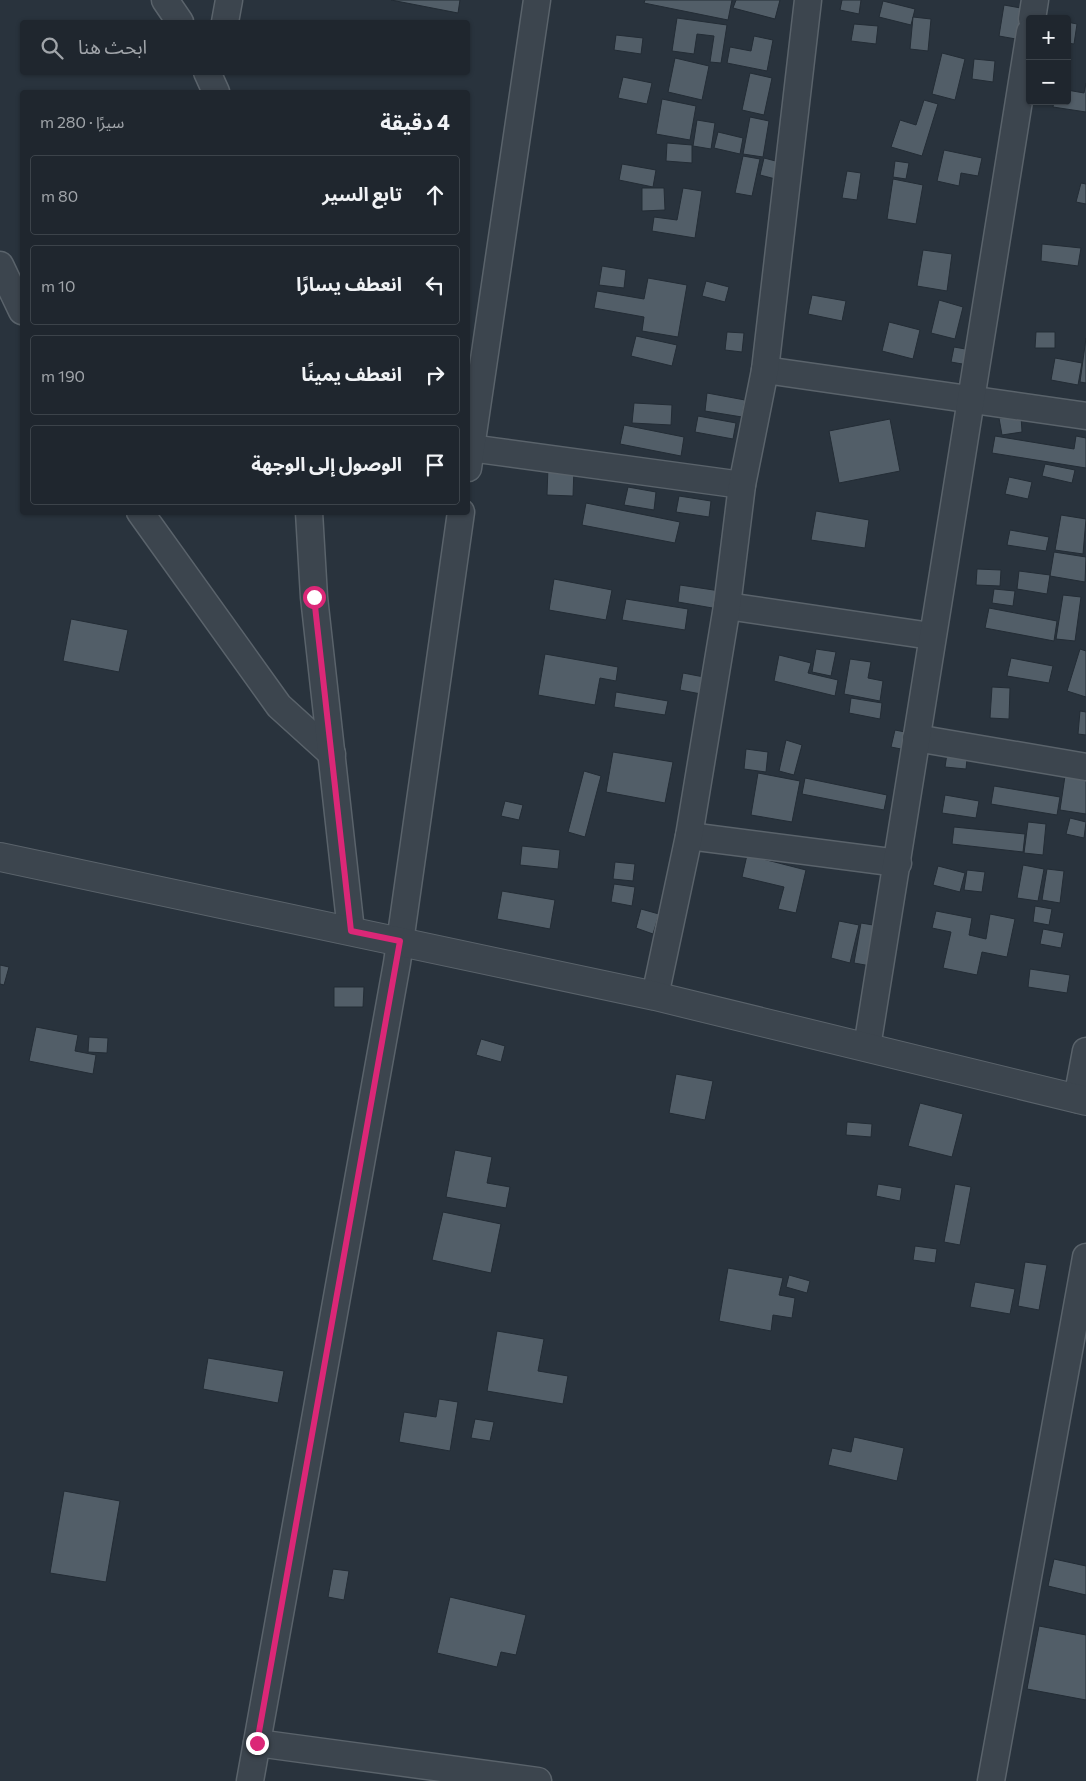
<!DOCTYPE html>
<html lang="ar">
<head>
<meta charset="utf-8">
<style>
  :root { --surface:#1f262e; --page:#2c323a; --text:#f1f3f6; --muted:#a1a5aa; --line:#3c434a }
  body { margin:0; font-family:Commissioner,"Noto Sans Arabic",sans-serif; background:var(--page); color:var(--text); direction:rtl }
  .controls { position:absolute; right:15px; top:15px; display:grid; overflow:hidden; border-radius:5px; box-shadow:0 1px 4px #0004 }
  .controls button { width:45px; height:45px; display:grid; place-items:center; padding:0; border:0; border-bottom:1px solid var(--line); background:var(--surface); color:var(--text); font:25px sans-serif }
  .stop { position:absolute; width:15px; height:15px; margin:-11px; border:4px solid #db2777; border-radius:50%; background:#fff }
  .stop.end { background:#db2777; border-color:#fff; box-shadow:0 1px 5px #0008 }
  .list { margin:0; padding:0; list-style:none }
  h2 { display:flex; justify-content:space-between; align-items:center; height:65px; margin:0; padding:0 20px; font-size:21px }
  h2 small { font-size:16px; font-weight:400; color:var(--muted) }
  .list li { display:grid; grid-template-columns:32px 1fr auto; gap:15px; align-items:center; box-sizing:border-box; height:80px; margin:0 10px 10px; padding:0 10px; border:1px solid var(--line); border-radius:5px }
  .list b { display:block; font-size:19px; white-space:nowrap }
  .list em { font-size:16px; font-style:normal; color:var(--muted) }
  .icon { flex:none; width:28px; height:28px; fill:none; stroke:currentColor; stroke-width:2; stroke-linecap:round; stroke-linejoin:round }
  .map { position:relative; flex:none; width:1086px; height:1781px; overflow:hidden; direction:ltr }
  .search { position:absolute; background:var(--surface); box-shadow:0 1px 4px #0004; left:20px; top:20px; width:450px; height:55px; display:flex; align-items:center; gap:12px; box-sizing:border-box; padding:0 18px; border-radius:5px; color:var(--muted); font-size:19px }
  .panel { position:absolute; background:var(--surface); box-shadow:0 1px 4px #0004; left:20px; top:90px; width:450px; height:425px; border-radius:5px; direction:rtl }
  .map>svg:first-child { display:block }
</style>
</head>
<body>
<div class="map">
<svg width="1086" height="1781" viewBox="0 0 1086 1781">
  <rect width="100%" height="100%" fill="#29333d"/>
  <g fill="#525e68" stroke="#232c35">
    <polygon points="391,0 460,0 458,13"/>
    <polygon points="645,0 732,0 728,20 644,3"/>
    <polygon points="736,0 780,0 775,19 733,8"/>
    <polygon points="842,0 861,0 859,14 840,10"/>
    <polygon points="883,1 915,9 911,25 879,17"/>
    <polygon points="1004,5 1032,10 1027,41 999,36"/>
    <polygon points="913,17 931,19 928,51 910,49"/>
    <polygon points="677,18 727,25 721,63 710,62 714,36 697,34 694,54 672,51"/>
    <polygon points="1067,22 1077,24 1074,44 1067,43"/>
    <polygon points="854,24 878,26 876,44 851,41"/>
    <polygon points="616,35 643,38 641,54 614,50"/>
    <polygon points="754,36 773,40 767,71 727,63 730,47 751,51"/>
    <polygon points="942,53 965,59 955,100 932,94"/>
    <polygon points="675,58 709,66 702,100 668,92"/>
    <polygon points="974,59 995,61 993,82 972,79"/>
    <polygon points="750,73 772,78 764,115 742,110"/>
    <polygon points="623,77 652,83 647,104 618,98"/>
    <polygon points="1086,83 1086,112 1053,107 1054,101 1067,101 1067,90 1084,93"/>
    <polygon points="662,99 696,106 690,140 656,134"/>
    <polygon points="924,100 938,104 922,156 891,147 900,120 916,125"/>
    <polygon points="750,117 769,121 763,157 743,154"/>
    <polygon points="697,120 715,123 711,149 693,146"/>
    <polygon points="718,132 743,138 740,154 714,148"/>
    <polygon points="667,143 692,145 692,163 666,161"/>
    <polygon points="944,150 982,158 978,176 961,173 959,186 937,181"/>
    <polygon points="743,156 760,159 752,196 735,193"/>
    <polygon points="764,158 795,166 791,183 760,175"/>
    <polygon points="895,161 909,163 906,179 893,177"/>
    <polygon points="622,164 656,170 653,187 619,180"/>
    <polygon points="847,171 861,173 857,200 842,198"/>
    <polygon points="893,179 923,185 916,224 887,219"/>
    <polygon points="1081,183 1086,184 1086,204 1076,202"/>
    <polygon points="642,188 664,188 665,210 642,211"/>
    <polygon points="683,188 702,191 695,238 652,231 654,217 677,220"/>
    <polygon points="1042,244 1081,248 1078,266 1041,261"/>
    <polygon points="923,250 952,254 947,291 917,286"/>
    <polygon points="602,266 626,270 624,288 599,285"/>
    <polygon points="648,278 687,285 678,337 642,331 644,317 594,308 597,291 644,299"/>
    <polygon points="706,281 729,287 725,302 702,296"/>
    <polygon points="812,295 846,301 842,321 808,314"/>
    <polygon points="939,300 963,307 955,339 931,333"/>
    <polygon points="889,322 920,330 913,359 882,351"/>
    <polygon points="727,332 744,333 742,352 725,350"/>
    <polygon points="1036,332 1055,332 1055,348 1035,348"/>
    <polygon points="636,336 677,345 672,366 631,356"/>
    <polygon points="1086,338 1086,383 1080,382"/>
    <polygon points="954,347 971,350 968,365 951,362"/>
    <polygon points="1055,358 1082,363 1078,385 1051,380"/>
    <polygon points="707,393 745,400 742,417 705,411"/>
    <polygon points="634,403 672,405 671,425 632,423"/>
    <polygon points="698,416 736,423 733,439 695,432"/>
    <polygon points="1021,416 1022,432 1002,435 999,418"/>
    <polygon points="890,419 900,471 839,483 829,431"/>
    <polygon points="624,425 684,437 681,456 620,444"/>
    <polygon points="995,436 1074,449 1076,436 1086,438 1086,468 992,453"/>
    <polygon points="1045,464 1075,470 1072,483 1042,476"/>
    <polygon points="548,467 574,468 573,496 547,495"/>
    <polygon points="1009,477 1032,482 1028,499 1005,494"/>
    <polygon points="628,487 656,492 654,510 624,505"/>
    <polygon points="679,496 711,501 709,517 676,512"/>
    <polygon points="586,503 680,522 675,543 582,525"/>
    <polygon points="816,511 869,520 865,548 811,540"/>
    <polygon points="1061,515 1086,519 1083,554 1055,550"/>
    <polygon points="1010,530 1049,537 1046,551 1007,545"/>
    <polygon points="1054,552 1086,557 1085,582 1050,576"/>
    <polygon points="977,569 1001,570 1000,586 976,585"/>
    <polygon points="1019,571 1050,575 1047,594 1017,589"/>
    <polygon points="554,579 612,590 606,620 549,610"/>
    <polygon points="680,585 727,592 724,610 678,602"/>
    <polygon points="994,589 1015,591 1013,606 992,603"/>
    <polygon points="1063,595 1081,597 1075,641 1056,639"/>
    <polygon points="626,599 688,609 685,630 622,620"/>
    <polygon points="989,608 1057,621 1054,641 985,628"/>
    <polygon points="71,619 128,630 119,672 63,661"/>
    <polygon points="816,649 836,652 831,676 812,672"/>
    <polygon points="1080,649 1086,651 1086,697 1067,691"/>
    <polygon points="545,654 618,667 616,681 600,678 595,705 538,695"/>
    <polygon points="779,655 811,663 808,673 838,680 835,696 774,681"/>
    <polygon points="1011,658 1053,666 1049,683 1007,676"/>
    <polygon points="850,659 871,662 868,678 883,681 880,701 844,694"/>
    <polygon points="683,673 704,677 701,694 680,690"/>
    <polygon points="992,687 1010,688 1009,719 990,718"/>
    <polygon points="616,692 668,701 665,715 614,707"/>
    <polygon points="851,698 882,703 880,719 849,713"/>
    <polygon points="1080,711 1086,712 1086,735 1078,734"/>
    <polygon points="895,730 915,734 911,751 891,747"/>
    <polygon points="786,740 802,745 794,775 779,771"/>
    <polygon points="948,747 968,749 966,769 945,767"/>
    <polygon points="746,749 768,752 766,772 744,769"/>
    <polygon points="613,752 673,762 665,803 606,792"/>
    <polygon points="1066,769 1086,773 1086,814 1060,810"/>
    <polygon points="584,771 601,776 585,837 568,832"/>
    <polygon points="758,773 800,781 792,822 751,815"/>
    <polygon points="805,778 887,795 884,810 802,794"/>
    <polygon points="994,786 1060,797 1057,815 991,804"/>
    <polygon points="945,795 979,801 976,818 942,813"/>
    <polygon points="505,801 523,805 519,820 501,816"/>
    <polygon points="1070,818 1086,822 1084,838 1066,834"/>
    <polygon points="1028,822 1046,824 1043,855 1024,853"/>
    <polygon points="954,827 1025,834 1023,852 952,844"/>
    <polygon points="522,846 560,850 558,869 520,865"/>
    <polygon points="747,855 806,870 796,913 778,909 784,887 742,877"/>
    <polygon points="615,862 635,864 633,881 613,879"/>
    <polygon points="1023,865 1044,869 1038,901 1017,898"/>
    <polygon points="938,866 965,873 960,892 933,885"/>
    <polygon points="1047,869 1064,871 1060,903 1042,900"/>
    <polygon points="967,870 985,872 982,892 964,890"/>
    <polygon points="614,884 635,887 632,906 611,902"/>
    <polygon points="502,891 555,900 550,929 497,919"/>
    <polygon points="1035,906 1052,909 1049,925 1033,922"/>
    <polygon points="641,909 659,914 653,934 636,928"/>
    <polygon points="936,911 972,918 969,935 986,939 990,914 1015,919 1007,957 982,952 977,975 943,968 951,932 932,928"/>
    <polygon points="839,921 859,925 850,963 831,958"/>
    <polygon points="861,923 879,926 871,966 854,963"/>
    <polygon points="1043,929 1064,933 1061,948 1040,944"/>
    <polygon points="0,965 9,967 4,985 0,984"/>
    <polygon points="1030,969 1070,975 1067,993 1028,987"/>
    <polygon points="334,987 364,987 363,1007 334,1007"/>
    <polygon points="36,1027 78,1035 75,1051 96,1055 93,1074 29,1061"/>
    <polygon points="89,1037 108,1038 107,1053 88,1052"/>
    <polygon points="481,1039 505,1046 501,1062 476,1055"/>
    <polygon points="676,1074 713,1081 705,1120 669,1113"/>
    <polygon points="920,1103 963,1114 952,1157 908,1146"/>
    <polygon points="847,1122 872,1124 871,1137 846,1135"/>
    <polygon points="455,1150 492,1157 487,1183 510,1187 506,1208 446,1197"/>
    <polygon points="878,1184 902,1188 900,1201 876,1196"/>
    <polygon points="955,1184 971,1187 960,1245 944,1242"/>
    <polygon points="443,1212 501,1224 491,1273 432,1260"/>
    <polygon points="915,1246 937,1249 935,1263 913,1260"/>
    <polygon points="1025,1262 1047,1265 1039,1310 1018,1306"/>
    <polygon points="728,1268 783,1278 779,1295 795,1298 792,1318 773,1315 771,1331 719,1321"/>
    <polygon points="789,1275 810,1281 807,1293 786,1287"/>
    <polygon points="975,1282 1015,1289 1010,1314 970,1307"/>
    <polygon points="497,1331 544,1339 538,1371 568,1376 563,1404 487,1391"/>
    <polygon points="208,1358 284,1371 278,1403 203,1389"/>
    <polygon points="439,1399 458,1402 450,1451 399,1442 404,1412 436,1417"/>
    <polygon points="475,1419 494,1422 490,1441 471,1438"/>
    <polygon points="854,1437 904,1448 897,1481 828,1465 832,1448 851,1452"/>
    <polygon points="64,1491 120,1501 106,1582 50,1573"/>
    <polygon points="1054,1559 1086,1566 1086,1595 1048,1586"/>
    <polygon points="333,1569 349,1571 344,1600 328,1597"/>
    <polygon points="450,1597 526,1615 516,1655 501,1652 497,1667 437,1653"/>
    <polygon points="1039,1626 1086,1635 1086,1700 1027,1689"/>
  </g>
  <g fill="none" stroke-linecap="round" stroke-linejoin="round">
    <g stroke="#5a636b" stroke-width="29">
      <g id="minor">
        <polyline points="165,0 180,22"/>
        <polyline points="1032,19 1035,0"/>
        <polyline points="225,22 229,0"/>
        <polyline points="207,72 216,92"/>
        <polyline points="0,265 22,311"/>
        <polyline points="765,370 1086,416"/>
        <polyline points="470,448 742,485"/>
        <polyline points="468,468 537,0"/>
        <polyline points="140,512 279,706 332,754"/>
        <polyline points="309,512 314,597 351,931"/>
        <polyline points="727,606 931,636"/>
        <polyline points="916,738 1086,767"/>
        <polyline points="689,836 898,863"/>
        <polyline points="655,996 689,836 727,606 742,485 765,370 808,0"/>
        <polyline points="867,1047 1030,32"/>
        <polyline points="1077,1099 1086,1051"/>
        <polyline points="257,1743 538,1781"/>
        <polyline points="250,1781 397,963 461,512"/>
        <polyline points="991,1781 1086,1257"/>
      </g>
    </g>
    <g stroke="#5a636b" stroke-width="30">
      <polyline id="tertiary" points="0,857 655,996 1086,1101"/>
    </g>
    <use href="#minor" stroke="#3c454e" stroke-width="26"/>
    <use href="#tertiary" stroke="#3c454e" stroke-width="28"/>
  </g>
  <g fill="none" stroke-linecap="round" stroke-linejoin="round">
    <polyline stroke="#db2777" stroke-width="6" points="257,1743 400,941 351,931 314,597"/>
  </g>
</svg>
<div class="controls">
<button>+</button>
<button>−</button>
</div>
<div class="stop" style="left:314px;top:597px"></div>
<div class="stop end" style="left:257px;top:1743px"></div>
<div class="search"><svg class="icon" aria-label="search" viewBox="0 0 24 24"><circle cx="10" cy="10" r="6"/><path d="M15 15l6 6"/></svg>ابحث هنا</div>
<section class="panel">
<h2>4 دقيقة<small>سيرًا · 280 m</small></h2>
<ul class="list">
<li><svg class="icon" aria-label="ahead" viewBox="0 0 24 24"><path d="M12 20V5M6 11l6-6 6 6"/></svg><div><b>تابع السير</b></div><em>80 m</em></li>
<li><svg class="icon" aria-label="left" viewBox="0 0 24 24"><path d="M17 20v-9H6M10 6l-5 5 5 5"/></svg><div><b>انعطف يسارًا</b></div><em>10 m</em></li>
<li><svg class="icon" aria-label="right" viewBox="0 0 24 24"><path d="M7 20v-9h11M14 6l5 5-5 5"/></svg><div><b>انعطف يمينًا</b></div><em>190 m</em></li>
<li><svg class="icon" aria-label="arrive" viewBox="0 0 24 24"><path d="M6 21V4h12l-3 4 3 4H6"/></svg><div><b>الوصول إلى الوجهة</b></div></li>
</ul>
</section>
</div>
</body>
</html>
